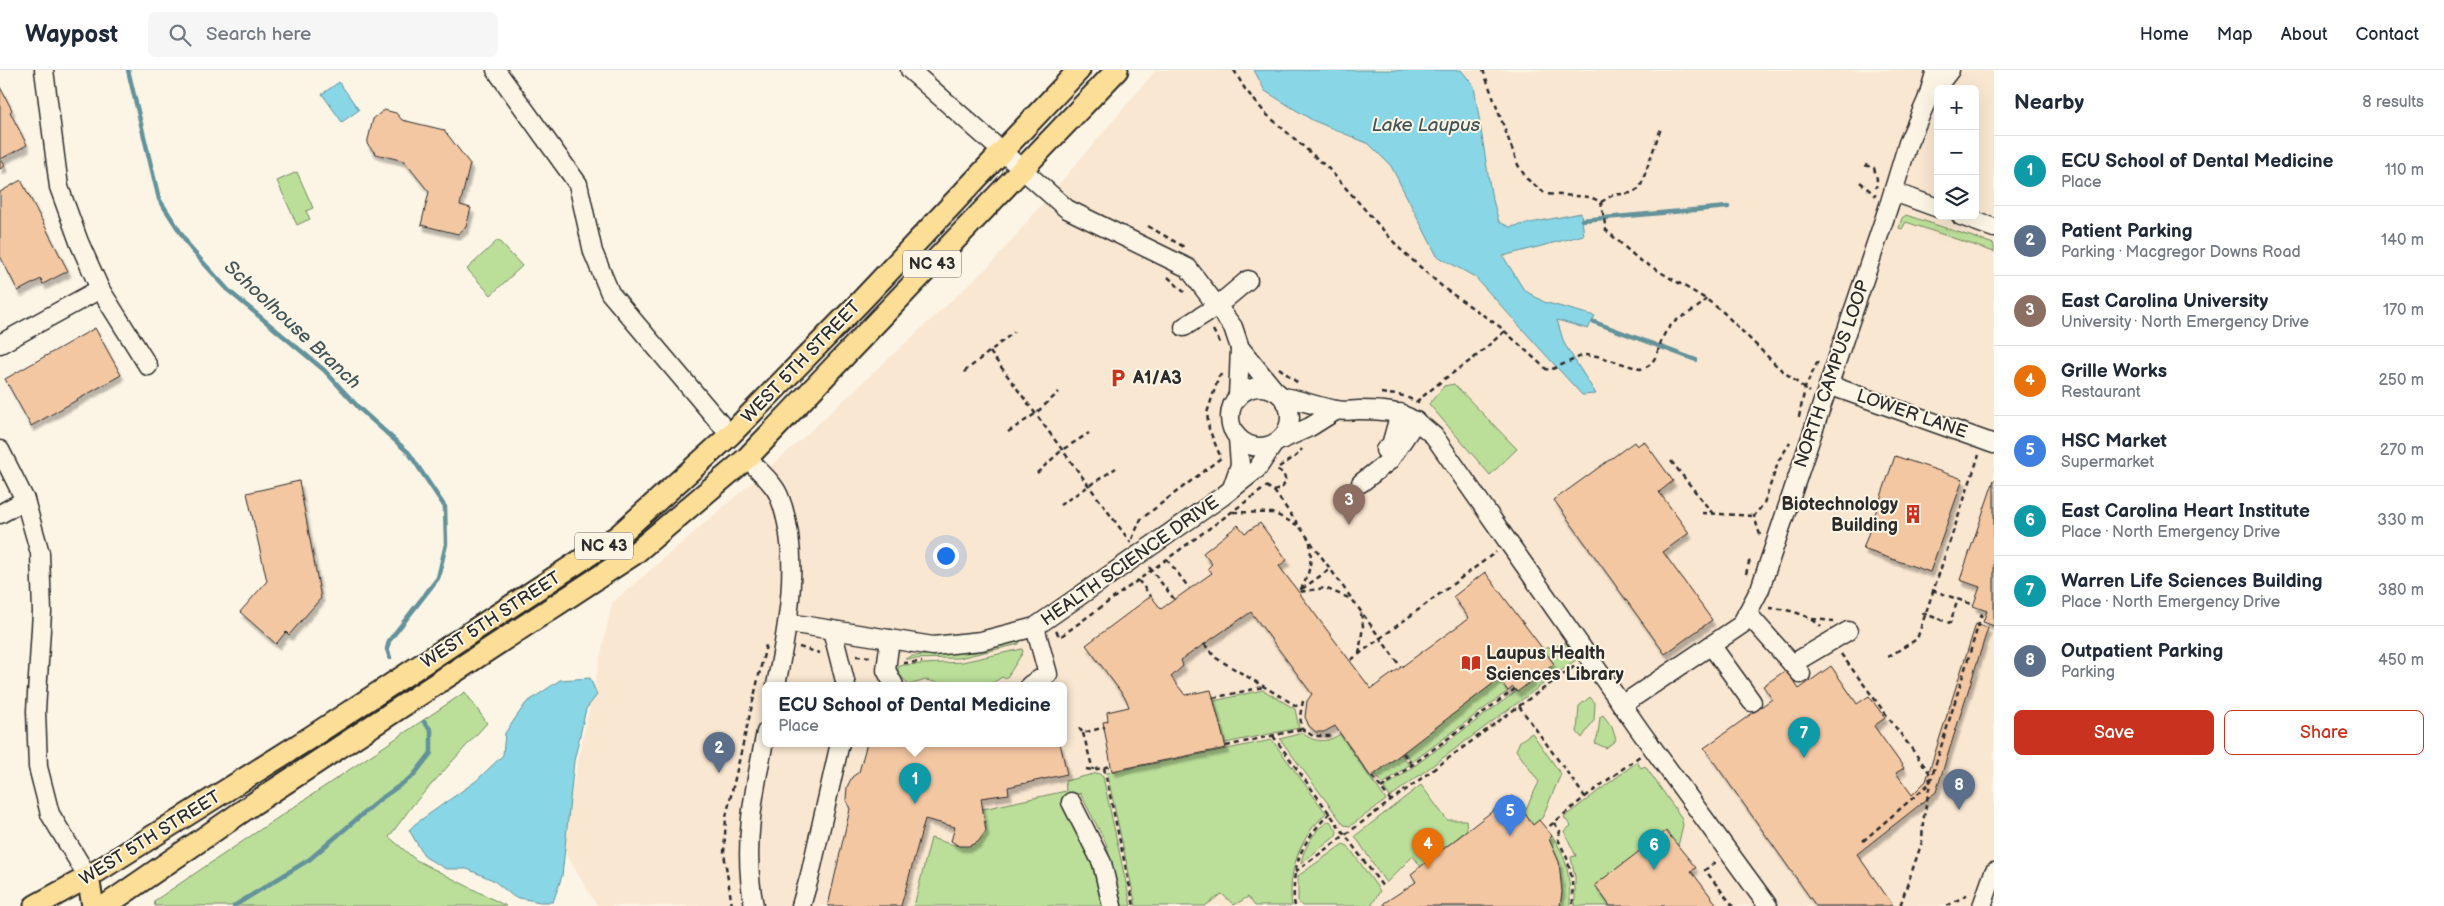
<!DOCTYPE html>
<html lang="en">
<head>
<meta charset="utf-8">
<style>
  :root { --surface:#fff; --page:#f6f6f7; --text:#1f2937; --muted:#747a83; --line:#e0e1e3; --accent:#c8321e }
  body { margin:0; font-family:"Balsamiq Sans",sans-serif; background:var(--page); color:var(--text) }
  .controls { position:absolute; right:15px; top:15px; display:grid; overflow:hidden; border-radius:8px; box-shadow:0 5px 20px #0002 }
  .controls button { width:45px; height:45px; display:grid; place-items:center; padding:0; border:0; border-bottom:1px solid var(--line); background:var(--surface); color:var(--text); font:25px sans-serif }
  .you { position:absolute; left:945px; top:485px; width:18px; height:18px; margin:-12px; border:4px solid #fff; border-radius:50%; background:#1a73e8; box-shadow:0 0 0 8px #1a73e833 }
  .badge { display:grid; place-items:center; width:32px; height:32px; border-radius:50%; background:var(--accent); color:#fff; font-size:16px; font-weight:700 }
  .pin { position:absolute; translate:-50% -41px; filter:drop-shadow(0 1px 2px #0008) }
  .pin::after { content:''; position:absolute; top:26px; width:18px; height:15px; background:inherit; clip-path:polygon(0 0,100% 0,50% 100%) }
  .popup { position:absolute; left:762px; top:612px; width:305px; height:65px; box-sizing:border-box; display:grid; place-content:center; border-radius:8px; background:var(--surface); filter:drop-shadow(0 1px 4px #0005); font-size:16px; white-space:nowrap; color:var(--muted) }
  .popup b { font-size:19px; color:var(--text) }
  .popup::after { content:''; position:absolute; left:50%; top:100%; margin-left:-10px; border:10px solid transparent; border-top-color:var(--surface) }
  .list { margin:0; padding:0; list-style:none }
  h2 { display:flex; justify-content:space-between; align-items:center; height:65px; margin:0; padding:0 20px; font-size:21px }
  h2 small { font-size:16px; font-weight:400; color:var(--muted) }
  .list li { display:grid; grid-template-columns:32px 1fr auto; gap:15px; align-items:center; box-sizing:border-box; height:70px; padding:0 20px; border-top:1px solid var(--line) }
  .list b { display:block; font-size:19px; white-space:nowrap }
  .list p { margin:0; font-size:16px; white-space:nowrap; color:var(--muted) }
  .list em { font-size:16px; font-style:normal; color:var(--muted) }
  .actions { display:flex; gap:10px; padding:15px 20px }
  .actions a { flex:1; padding:11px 0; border:1px solid var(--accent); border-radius:8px; text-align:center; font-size:18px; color:var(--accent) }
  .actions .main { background:var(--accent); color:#fff }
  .icon { flex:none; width:28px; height:28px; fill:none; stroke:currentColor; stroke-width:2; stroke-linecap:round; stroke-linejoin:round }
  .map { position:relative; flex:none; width:1994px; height:836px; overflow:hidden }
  header { display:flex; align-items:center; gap:30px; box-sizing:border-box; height:70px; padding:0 25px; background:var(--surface); border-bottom:1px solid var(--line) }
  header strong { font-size:24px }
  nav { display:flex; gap:28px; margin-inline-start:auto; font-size:18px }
  .search { width:350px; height:45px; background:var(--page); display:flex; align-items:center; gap:12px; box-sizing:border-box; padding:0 18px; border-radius:8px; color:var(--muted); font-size:19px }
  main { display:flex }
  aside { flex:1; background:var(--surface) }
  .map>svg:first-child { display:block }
</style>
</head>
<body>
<header>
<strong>Waypost</strong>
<div class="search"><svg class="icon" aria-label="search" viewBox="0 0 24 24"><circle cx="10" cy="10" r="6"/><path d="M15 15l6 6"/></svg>Search here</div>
<nav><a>Home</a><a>Map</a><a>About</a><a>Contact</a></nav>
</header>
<main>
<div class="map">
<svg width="1994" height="836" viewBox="0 0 1994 836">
  <defs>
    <filter id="shadow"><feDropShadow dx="3" dy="5.5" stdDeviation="1" flood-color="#0004"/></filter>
  </defs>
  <rect width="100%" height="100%" fill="#fcf5e5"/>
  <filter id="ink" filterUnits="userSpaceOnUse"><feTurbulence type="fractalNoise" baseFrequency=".02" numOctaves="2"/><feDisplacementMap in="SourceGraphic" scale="10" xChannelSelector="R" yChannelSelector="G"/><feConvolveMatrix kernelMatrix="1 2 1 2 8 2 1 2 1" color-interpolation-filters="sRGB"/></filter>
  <g filter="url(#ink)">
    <path fill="#fae7d1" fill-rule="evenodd" d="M1156 0H1994V836H597L560 774 612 533 794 376 992 193ZM1938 19H1975V146H1938ZM766 615H1064V673H766Z"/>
    <g fill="#bbdf99" stroke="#738562">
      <polygon points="297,102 313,138 306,141 310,149 297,155 277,111"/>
      <polygon points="1906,145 1994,174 1994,182 1906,152 1902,159 1899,158 1902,148"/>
      <polygon points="498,170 522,196 491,225 467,199"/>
      <polygon points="1454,314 1517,379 1490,405 1429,334 1444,316"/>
      <polygon points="1014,571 1020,571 1019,574 959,588 905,589 912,586 976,582"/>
      <polygon points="1566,573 1577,589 1390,727 1384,718 1554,594 1543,579"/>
      <polygon points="1022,579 1023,582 1006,609 1002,607 990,615 947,615 926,610 909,615 898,603 898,597 903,595 962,592"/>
      <polygon points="1499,609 1508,621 1412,692 1404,681"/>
      <polygon points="1263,620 1295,639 1299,658 1225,673 1214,631"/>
      <polygon points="465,622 487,653 412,736 389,767 416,790 506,836 155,836 154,831"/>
      <polygon points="1590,627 1595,633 1594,650 1582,668 1577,662 1579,636"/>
      <polygon points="1603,645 1612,657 1616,670 1606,678 1595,673 1598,665 1600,647"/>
      <path d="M1302 663C1315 673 1327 673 1340 664L1386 730 1350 756 1344 755 1280 669Z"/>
      <polygon points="1532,663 1561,704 1542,748 1533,755 1524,743 1539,712 1516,680 1520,671"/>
      <path d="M1272 670 1326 743C1322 748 1317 752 1313 757 1296 780 1288 808 1292 836H1255L1248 827 1234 835 1222 824 1205 836H1136L1107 703Z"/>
      <polygon points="1401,684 1409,695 1383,714 1375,704"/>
      <polygon points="1637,692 1641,698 1645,696 1681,747 1683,755 1678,776 1666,762 1595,815 1610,836 1575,836 1575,807 1571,787 1576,786 1564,761 1571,756 1564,747"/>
      <path d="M1098 703 1103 707 1131 836H1122L1106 773 1080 723 1063 730 1090 785 1102 836H914L931 768C955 775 969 784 986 761L983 739 1066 721 1065 711Z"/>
      <polygon points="1421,715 1447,750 1466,750 1467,760 1421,797 1413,786 1386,813 1355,766"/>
      <path d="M1330 751 1337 761 1336 766 1301 793C1303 779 1317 755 1330 751Z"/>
      <path d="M1552 766C1568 787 1570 810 1570 836H1560C1564 812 1559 791 1549 769Z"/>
      <polygon points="1343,774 1348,776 1380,821 1371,836 1302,836 1298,832 1298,806"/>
    </g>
    <g fill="#88d6e6" stroke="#63929b">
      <polygon points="1254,0 1461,0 1474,16 1491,123 1499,152 1510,157 1581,143 1584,165 1503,186 1524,220 1544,232 1595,246 1588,259 1557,250 1564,273 1596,324 1582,325 1475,207 1437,186 1391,96 1369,74 1312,50 1265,21"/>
      <polygon points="339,12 359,40 342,52 322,24"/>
      <polygon points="590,608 597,625 586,639 574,691 562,806 553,832 540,832 514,827 493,810 467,799 446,799 425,787 409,760 415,754 476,711 503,685 505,663 526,633 560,610"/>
    </g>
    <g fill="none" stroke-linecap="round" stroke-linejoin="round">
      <g stroke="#63929b" stroke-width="4.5">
        <polyline points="128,0 159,129 191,179 229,221 324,300 360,339 409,383 445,437 446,474 438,508 389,571 387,579 390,588"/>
        <polyline points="1582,150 1728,137"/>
        <polyline points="1594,252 1696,290"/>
        <polyline points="234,836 310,789 379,730 413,706 431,683 431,660 424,652"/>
      </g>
    </g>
    <g fill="#f4c7a3" stroke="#2b2b2b" filter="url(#shadow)">
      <polygon points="0,17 12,40 10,42 27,75 1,89 5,96 0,99"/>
      <polygon points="384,40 396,43 402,50 444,60 470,94 460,135 471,138 466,157 458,164 421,155 429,122 404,91 376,84 367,74 373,49"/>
      <polygon points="21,110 68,201 43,214 41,209 18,221 0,186 0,122"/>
      <polygon points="95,258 121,305 31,356 5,309"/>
      <polygon points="1644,371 1673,411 1659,422 1689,463 1663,482 1712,550 1665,584 1554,430 1634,372 1637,376"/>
      <polygon points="1895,386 1963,409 1930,502 1863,479"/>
      <polygon points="1994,410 1994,556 1983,552 1987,541 1973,536 1980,517 1960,510"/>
      <polygon points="299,411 321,528 289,565 286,562 276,574 240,542 267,511 247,423"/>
      <polygon points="1260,453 1287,490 1279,496 1371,619 1469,548 1453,527 1485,502 1554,594 1517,622 1513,617 1508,621 1499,609 1371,707 1335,656 1324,662 1316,662 1309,656 1305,647 1307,631 1312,624 1251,542 1181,590 1183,596 1171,607 1185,625 1211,620 1226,678 1112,701 1103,652 1108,651 1107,642 1129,637 1126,629 1086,575 1151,526 1161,539 1212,503 1208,498 1212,494 1203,483 1238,455 1245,463"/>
      <polygon points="1976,554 1988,558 1936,722 1857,784 1892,834 1889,836 1816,836 1704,678 1772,629 1763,616 1786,600 1799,619 1831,596 1857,634 1869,626 1885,648 1874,656 1904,698 1896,703 1912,725 1926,711"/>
      <polygon points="867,673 1060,673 1067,704 1008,717 1009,724 981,728 986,761 978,772 969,776 959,776 951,771 955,757 925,749 901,836 828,836 850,739 846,730 847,717 852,707 859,702"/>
      <polygon points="1512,726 1533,755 1539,750 1552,766 1549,769 1559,792 1562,822 1560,836 1384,836 1384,833 1416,812 1411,804"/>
      <polygon points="1666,761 1696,798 1691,801 1718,836 1610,836 1595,815"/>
    </g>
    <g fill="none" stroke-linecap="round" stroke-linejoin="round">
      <g stroke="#2b2b2b" stroke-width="21">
        <g id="minor">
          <polyline points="44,0 59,117 79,172 100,219"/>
          <polyline points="496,0 578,114 593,182 610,223 730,365"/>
          <polyline points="910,0 1067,139 1188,198 1233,257 1240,278 1275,321"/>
          <polyline points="1933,22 1950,0"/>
          <polyline points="1894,122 1938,138"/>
          <polyline points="1961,146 1994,158"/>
          <polyline points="1184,257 1217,236 1248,210"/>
          <polyline points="0,274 100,219 148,296"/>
          <polyline points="1829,315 1994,374"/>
          <circle cx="1260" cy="347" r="30"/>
          <polyline points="1238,327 1240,278"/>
          <path d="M1283 327C1302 330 1318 337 1336 340 1343 342 1352 340 1359 340 1394 340 1408 342 1434 366L1641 662 1768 836"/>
          <polyline points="1281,370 1310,357 1337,340"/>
          <polyline points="0,380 25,430 40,483 42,542 36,641 38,697 50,744 88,807"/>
          <polyline points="1385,380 1391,375 1400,343"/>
          <path d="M747 388C757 399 774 413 779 426 802 483 788 557 776 615"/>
          <polyline points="1361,413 1389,391 1416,351"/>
          <polyline points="1232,418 1240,395 1238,368"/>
          <polyline points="0,444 25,430"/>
          <polyline points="1747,543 1801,604"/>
          <polyline points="789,553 933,576 981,571 1035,557 1223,426 1257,399 1273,375"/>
          <polyline points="832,560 846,615"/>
          <polyline points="890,569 886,600 894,615"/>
          <polyline points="1711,575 1752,632"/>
          <polyline points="1792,594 1848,561"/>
          <polyline points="1030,615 1048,604 1035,557"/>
          <polyline points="1622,635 1741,555 1760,519 1890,132 1908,73 1927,30 1936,0"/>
          <polyline points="1071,732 1102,793 1112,836"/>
          <path d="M754 836C742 777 754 720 766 662"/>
          <polyline points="801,836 810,805 840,673"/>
          <polyline points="1982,836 1994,802"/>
        </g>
      </g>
      <g stroke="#2b2b2b" stroke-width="25">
        <g id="major">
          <polyline points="88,807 93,836"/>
          <polyline points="35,836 88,807 311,667 618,466 730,365 859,233 1079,0"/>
          <polyline points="105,836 253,734 634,484 747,388 1117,0"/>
        </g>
      </g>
      <g stroke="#2b2b2b" stroke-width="2.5" stroke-dasharray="5 4" stroke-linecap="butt">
        <path d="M1234 0 1245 19 1266 44 1328 98 1400 179 1445 219 1499 256 1546 299 1550 300 1584 285 1597 286 1640 299C1660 295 1657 273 1667 260 1679 244 1694 244 1706 229"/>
        <polyline points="1483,0 1518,95 1527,109 1546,124 1590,127 1601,132 1606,160 1638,189 1706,229 1723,242 1778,297 1809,322"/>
        <polyline points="1865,95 1874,98 1877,109 1876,118"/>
        <polyline points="1860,112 1876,126"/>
        <polyline points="1601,132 1613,125 1632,123 1640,118 1661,58"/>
        <polyline points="1148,156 1184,177"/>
        <polyline points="1168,207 1184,222"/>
        <polyline points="1213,260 1220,273"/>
        <polyline points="990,282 1131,473"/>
        <polyline points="1279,298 1298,313"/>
        <polyline points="964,302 1014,262"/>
        <polyline points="1381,323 1404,326 1419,333"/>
        <polyline points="1416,332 1443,310 1474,288 1505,261"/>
        <polyline points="1799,347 1805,318 1818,291"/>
        <polyline points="1008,362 1035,344 1059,322"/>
        <polyline points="1671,391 1713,444"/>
        <polyline points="1279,397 1296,386 1302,379"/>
        <polyline points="1037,403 1062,380 1089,363"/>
        <polyline points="1266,416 1274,421 1282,418 1286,411 1283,403 1276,399"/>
        <polyline points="1274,421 1401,597"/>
        <polyline points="1060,435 1116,398"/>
        <polyline points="1233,442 1273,443 1297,455"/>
        <polyline points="1702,443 1754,446"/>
        <polyline points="1760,465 1754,446 1764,433 1779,390 1790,373"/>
        <polyline points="1132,469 1141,449 1221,388 1209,359 1207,343 1219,306 1223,304"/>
        <path d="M1310 472C1312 492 1310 505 1299 522L1325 518 1351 529"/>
        <polyline points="1167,489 1189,518"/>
        <polyline points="1149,497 1174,529"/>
        <polyline points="1746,504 1749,492 1753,490"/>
        <polyline points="1138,510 1151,526"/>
        <polyline points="1302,519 1330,499"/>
        <polyline points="1932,520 1974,535"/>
        <path d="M1769 538C1787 539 1809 544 1821 557"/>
        <polyline points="1922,543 1950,553 1958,529"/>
        <polyline points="1812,549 1834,551"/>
        <polyline points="1056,561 1060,567 1266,417"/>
        <polyline points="1204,574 1216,588 1300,638"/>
        <polyline points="799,577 820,583"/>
        <polyline points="1359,584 1363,556 1361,543"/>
        <polyline points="1841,584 1929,702 1930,713 1923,752 1922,772 1900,836"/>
        <polyline points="856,586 871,587"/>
        <polyline points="1888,587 1917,569 1979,385"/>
        <polyline points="1351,590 1496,482"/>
        <polyline points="903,593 922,592"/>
        <polyline points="1213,628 1263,617"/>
        <polyline points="1303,631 1300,646 1302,659 1313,666 1331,666"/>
        <polyline points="1519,636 1575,596"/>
        <polyline points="1079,658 1083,663 1105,657"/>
        <polyline points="1083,663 1093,700"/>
        <polyline points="1273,666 1383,817"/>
        <polyline points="1226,676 1302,659"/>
        <polyline points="1403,683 1412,695"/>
        <polyline points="1104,698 1134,836"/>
        <polyline points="1086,699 1093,700 1111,696"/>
        <polyline points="1372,706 1391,731"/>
        <polyline points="1381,718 1515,619"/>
        <polyline points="1585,727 1640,686"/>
        <polyline points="1554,753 1560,761 1558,769 1567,788 1572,809 1573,836"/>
        <polyline points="1863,771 1930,713 1983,540"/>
        <polyline points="1715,792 1705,800 1733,836"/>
        <polyline points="1295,802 1519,636 1585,727 1546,759"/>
        <polyline points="732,836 724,783 726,747 766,575"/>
        <path d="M1295 836C1293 828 1294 820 1294 812 1296 783 1310 763 1330 743"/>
        <polyline points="1947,836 1968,824"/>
      </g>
      <use href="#minor" stroke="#fcf5e5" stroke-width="18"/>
      <use href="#major" stroke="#fdde96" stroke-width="21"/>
    </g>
  </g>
  <defs>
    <g id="parking-bare" transform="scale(1.5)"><path d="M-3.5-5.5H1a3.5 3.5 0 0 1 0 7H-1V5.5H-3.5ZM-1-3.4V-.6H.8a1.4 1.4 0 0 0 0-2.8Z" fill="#c8321e" stroke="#fcf5e5" stroke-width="2.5" paint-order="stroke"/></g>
    <g id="building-bare" transform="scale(1.5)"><path d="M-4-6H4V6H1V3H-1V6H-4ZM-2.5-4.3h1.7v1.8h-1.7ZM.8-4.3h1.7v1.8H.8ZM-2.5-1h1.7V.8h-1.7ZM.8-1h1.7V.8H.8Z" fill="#c8321e" stroke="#fcf5e5" stroke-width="2.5" paint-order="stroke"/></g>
    <g id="library-bare" transform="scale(1.5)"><path d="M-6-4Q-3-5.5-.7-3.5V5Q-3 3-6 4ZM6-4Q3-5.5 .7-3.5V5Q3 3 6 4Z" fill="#c8321e" stroke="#fcf5e5" stroke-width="2.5" paint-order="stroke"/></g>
  </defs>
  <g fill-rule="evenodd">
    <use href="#parking-bare" x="1118" y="308"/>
    <use href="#building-bare" x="1913" y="444"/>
    <use href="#library-bare" x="1471" y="593"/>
  </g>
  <g text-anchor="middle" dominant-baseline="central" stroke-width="4" stroke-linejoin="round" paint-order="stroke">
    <g fill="#fcf5e5" stroke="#6a6863" stroke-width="1">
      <rect x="903" y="180.5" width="58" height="27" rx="4"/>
      <rect x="575" y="462.5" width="58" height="27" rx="4"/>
    </g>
    <g font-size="16" font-weight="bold" fill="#2b2b2b">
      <text x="932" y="194">NC 43</text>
      <text x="604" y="476">NC 43</text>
    </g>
    <g font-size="18" fill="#2b2b2b" stroke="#fcf5e5">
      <text transform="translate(801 292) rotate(-46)">WEST 5TH STREET</text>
      <text transform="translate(1832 304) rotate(-71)">NORTH CAMPUS LOOP</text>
      <text transform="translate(1912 344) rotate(19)">LOWER LANE</text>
      <text transform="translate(1130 491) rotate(-35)">HEALTH SCIENCE DRIVE</text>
      <text transform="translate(491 550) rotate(-33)">WEST 5TH STREET</text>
      <text transform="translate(150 768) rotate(-32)">WEST 5TH STREET</text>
    </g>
    <g font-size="18" font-weight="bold" fill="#2b2b2b" stroke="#fcf5e5" text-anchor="start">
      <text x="1133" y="308">A1/A3</text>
      <text x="1898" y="434" text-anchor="end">Biotechnology<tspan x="1898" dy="21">Building</tspan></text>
      <text x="1486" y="583">Laupus Health<tspan x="1486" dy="21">Sciences Library</tspan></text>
    </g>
    <g font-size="19" font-style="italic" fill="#42565a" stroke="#fcf5e5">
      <text x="1426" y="55">Lake Laupus</text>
      <text transform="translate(292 255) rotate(43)">Schoolhouse Branch</text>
    </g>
  </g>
</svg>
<div class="controls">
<button>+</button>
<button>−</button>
<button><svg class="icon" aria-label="layers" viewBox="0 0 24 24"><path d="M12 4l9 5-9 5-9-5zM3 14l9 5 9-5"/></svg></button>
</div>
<div class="you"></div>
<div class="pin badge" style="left:915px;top:734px;background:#0f9aa8">1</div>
<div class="popup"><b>ECU School of Dental Medicine</b>Place</div>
<div class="pin badge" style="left:719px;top:703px;background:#5c6f8a">2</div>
<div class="pin badge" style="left:1349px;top:455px;background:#8d6e63">3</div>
<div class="pin badge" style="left:1428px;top:799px;background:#e8710a">4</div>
<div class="pin badge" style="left:1510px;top:766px;background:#3f7fe0">5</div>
<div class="pin badge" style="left:1654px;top:800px;background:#0f9aa8">6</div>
<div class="pin badge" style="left:1804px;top:688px;background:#0f9aa8">7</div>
<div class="pin badge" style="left:1959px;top:740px;background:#5c6f8a">8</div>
</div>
<aside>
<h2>Nearby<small>8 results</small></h2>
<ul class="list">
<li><span class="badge" style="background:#0f9aa8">1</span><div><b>ECU School of Dental Medicine</b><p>Place</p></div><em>110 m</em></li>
<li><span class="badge" style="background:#5c6f8a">2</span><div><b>Patient Parking</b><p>Parking · Macgregor Downs Road</p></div><em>140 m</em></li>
<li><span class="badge" style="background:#8d6e63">3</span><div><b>East Carolina University</b><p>University · North Emergency Drive</p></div><em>170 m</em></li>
<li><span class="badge" style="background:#e8710a">4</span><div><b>Grille Works</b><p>Restaurant</p></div><em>250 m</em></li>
<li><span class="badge" style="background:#3f7fe0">5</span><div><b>HSC Market</b><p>Supermarket</p></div><em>270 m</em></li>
<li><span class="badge" style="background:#0f9aa8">6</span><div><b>East Carolina Heart Institute</b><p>Place · North Emergency Drive</p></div><em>330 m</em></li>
<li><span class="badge" style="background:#0f9aa8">7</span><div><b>Warren Life Sciences Building</b><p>Place · North Emergency Drive</p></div><em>380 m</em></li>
<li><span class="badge" style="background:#5c6f8a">8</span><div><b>Outpatient Parking</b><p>Parking</p></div><em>450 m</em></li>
</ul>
<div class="actions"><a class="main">Save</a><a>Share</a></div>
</aside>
</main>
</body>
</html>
